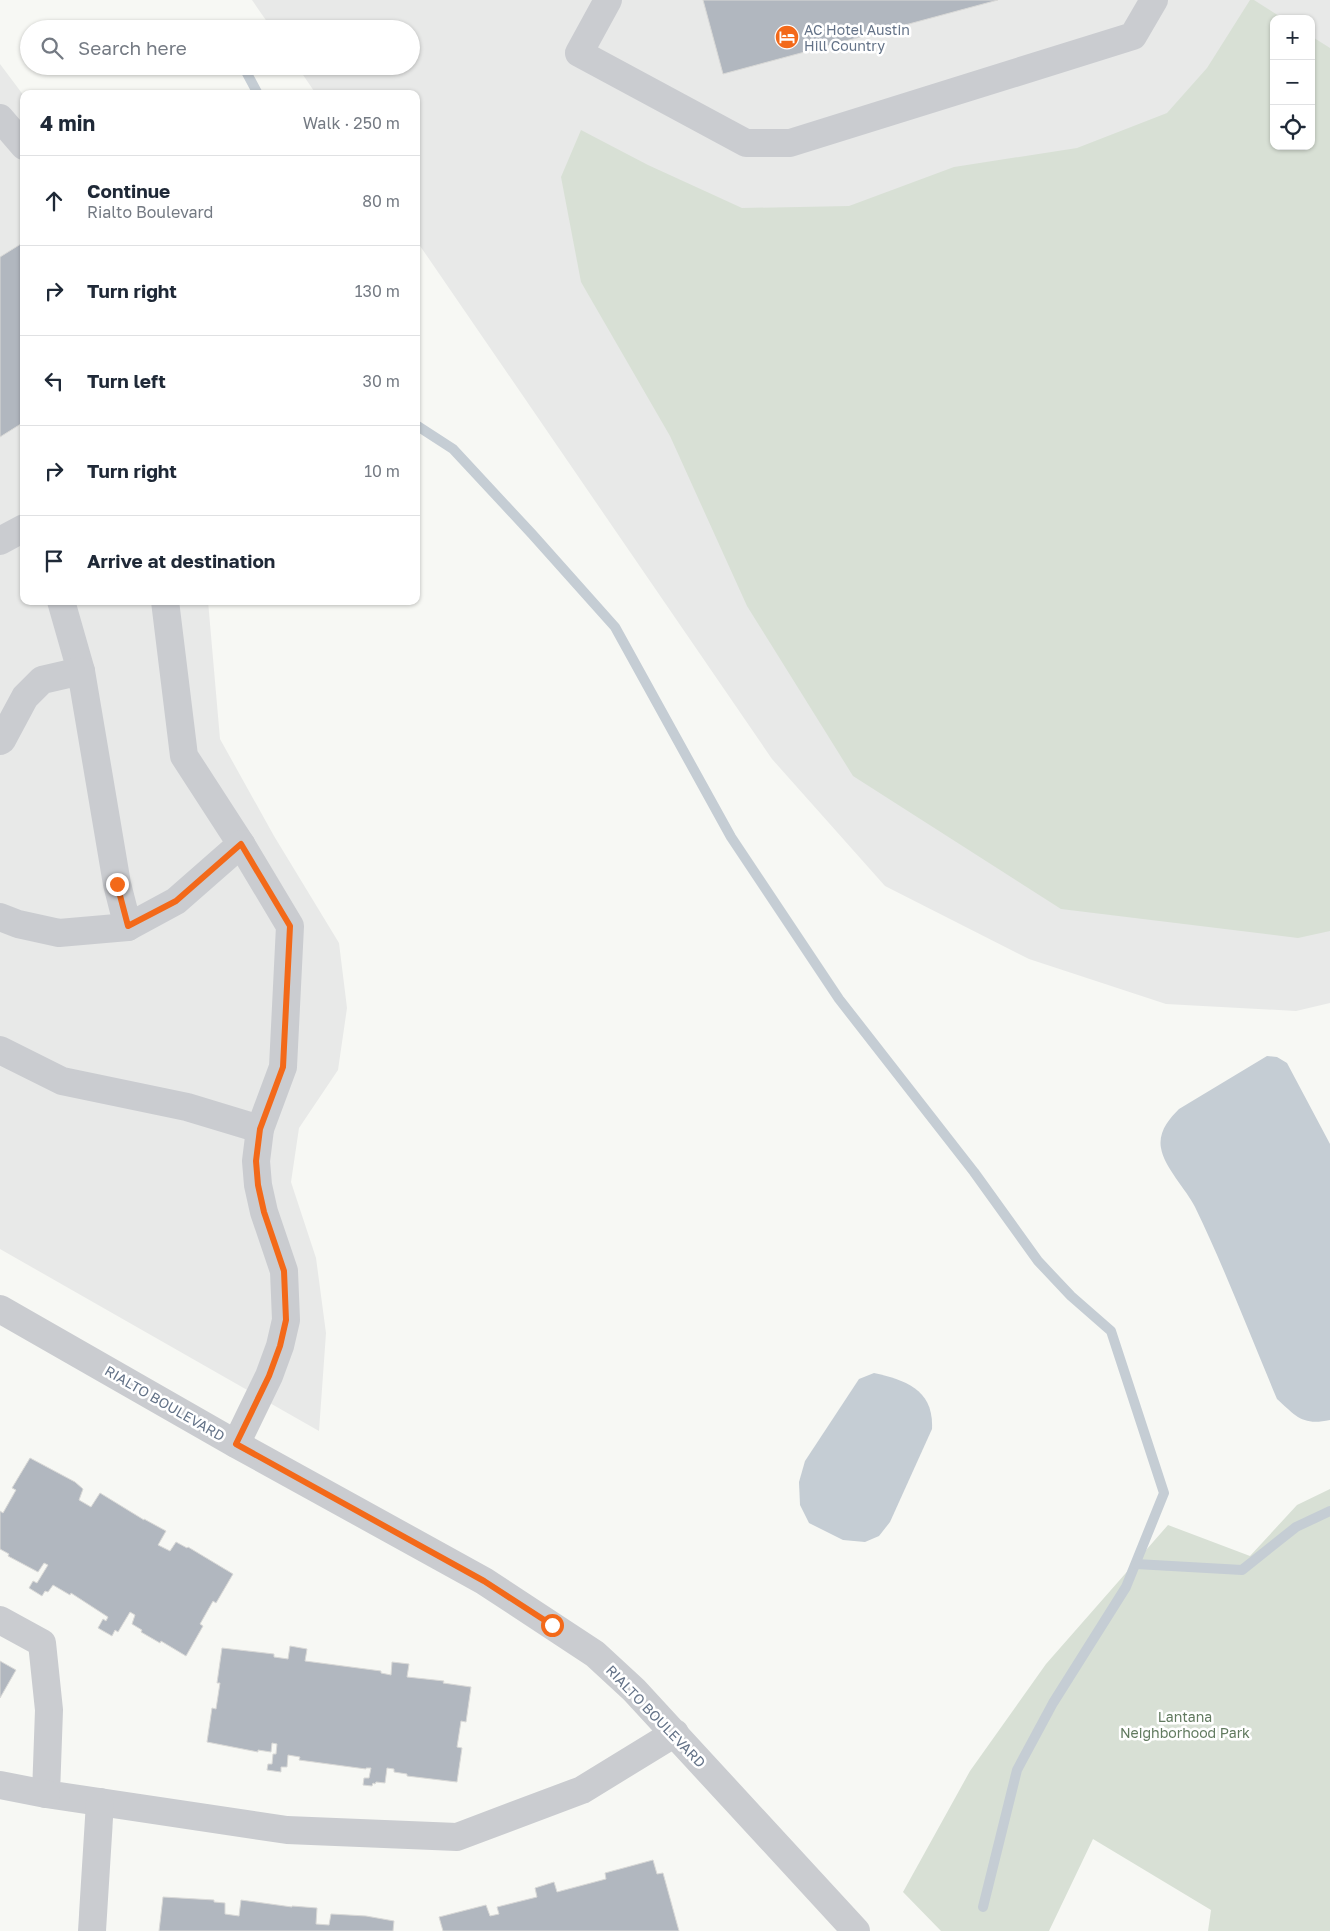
<!DOCTYPE html>
<html lang="en">
<head>
<meta charset="utf-8">
<style>
  :root { --surface:#fff; --page:#f2f2f3; --text:#1f2937; --muted:#747a83; --line:#e0e1e3 }
  body { margin:0; font-family:"Golos Text",sans-serif; background:var(--page); color:var(--text) }
  .controls { position:absolute; right:15px; top:15px; display:grid; overflow:hidden; border-radius:10px; box-shadow:0 1px 4px #0004 }
  .controls button { width:45px; height:45px; display:grid; place-items:center; padding:0; border:0; border-bottom:1px solid var(--line); background:var(--surface); color:var(--text); font:25px sans-serif }
  .stop { position:absolute; width:15px; height:15px; margin:-11px; border:4px solid #f36919; border-radius:50%; background:#fff }
  .stop.end { background:#f36919; border-color:#fff; box-shadow:0 1px 5px #0008 }
  .list { margin:0; padding:0; list-style:none }
  h2 { display:flex; justify-content:space-between; align-items:center; height:65px; margin:0; padding:0 20px; font-size:21px }
  h2 small { font-size:16px; font-weight:400; color:var(--muted) }
  .list li { display:grid; grid-template-columns:32px 1fr auto; gap:15px; align-items:center; box-sizing:border-box; height:90px; padding:0 20px; border-top:1px solid var(--line) }
  .list b { display:block; font-size:19px; white-space:nowrap }
  .list p { margin:0; font-size:16px; white-space:nowrap; color:var(--muted) }
  .list em { font-size:16px; font-style:normal; color:var(--muted) }
  .icon { flex:none; width:28px; height:28px; fill:none; stroke:currentColor; stroke-width:2; stroke-linecap:round; stroke-linejoin:round }
  .map { position:relative; flex:none; width:1330px; height:1931px; overflow:hidden }
  .search { position:absolute; background:var(--surface); box-shadow:0 1px 4px #0004; left:20px; top:20px; width:400px; height:55px; display:flex; align-items:center; gap:12px; box-sizing:border-box; padding:0 18px; border-radius:28px; color:var(--muted); font-size:19px }
  .panel { position:absolute; background:var(--surface); box-shadow:0 1px 4px #0004; left:20px; top:90px; width:400px; height:515px; border-radius:10px }
  .map>svg:first-child { display:block }
</style>
</head>
<body>
<div class="map">
<svg width="1330" height="1931" viewBox="0 0 1330 1931">
  <rect width="100%" height="100%" fill="#f7f8f4"/>
  <g fill="#e8e9e8" fill-rule="evenodd">
    <path d="M252 0H1330V1003L1296 1011 1166 1004 1029 959 885 886 772 759 416 240V94H316L297 66H411V29H272ZM1274 19H1311V146H1274Z"/>
    <polygon points="0,64 24,96 24,601 208,601 220,739 274,836 339,943 347,1008 338,1070 299,1128 291,1182 316,1258 326,1333 319,1431 0,1249"/>
  </g>
  <g fill="#d8e0d5">
    <polygon points="1250,0 1254,0 1284,19 1274,19 1274,146 1311,146 1311,36 1330,48 1330,931 1298,938 1061,909 853,776 747,606 670,436 581,282 561,177 581,130 648,165 742,208 849,206 954,167 1077,148 1167,113 1207,68"/>
    <polygon points="1330,1489 1330,1931 1208,1931 1211,1910 1093,1839 1049,1931 941,1931 903,1892 970,1771 1046,1664 1168,1525 1250,1556 1297,1505"/>
  </g>
  <g fill="#c5cdd4">
    <path d="M1267 1056 1277 1057 1287 1063 1330 1144V1420C1302 1426 1296 1416 1277 1399 1250 1335 1225 1269 1195 1207 1186 1189 1164 1167 1161 1148 1158 1132 1169 1119 1179 1109Z"/>
    <path d="M874 1373C906 1380 934 1390 932 1429L890 1522 879 1536 865 1542 843 1540 809 1523 800 1505 799 1482 805 1461 859 1379Z"/>
  </g>
  <g fill="none" stroke-linecap="round" stroke-linejoin="round">
    <g stroke="#c5cdd4" stroke-width="10">
      <polyline points="243,66 258,94"/>
      <polyline points="416,425 453,449 532,534 615,627 731,837 839,999 974,1172 1038,1261 1071,1296 1111,1331 1164,1493 1126,1587 1053,1703 1017,1770 983,1907"/>
      <polyline points="1136,1564 1242,1570 1296,1527 1330,1511"/>
    </g>
  </g>
  <g fill="#b1b7bf" stroke="#d9d9d7">
    <polygon points="703,0 998,0 723,74"/>
    <polygon points="24,242 24,422 0,437 0,257"/>
    <polygon points="30,1458 75,1482 83,1489 79,1500 91,1507 100,1493 144,1520 144,1519 166,1531 158,1545 170,1551 176,1542 187,1548 188,1547 233,1574 216,1603 213,1601 200,1624 203,1626 186,1656 161,1641 160,1643 141,1632 142,1630 132,1624 135,1615 130,1612 118,1632 115,1630 112,1636 98,1628 103,1619 106,1621 108,1617 71,1593 70,1595 53,1585 48,1592 45,1591 42,1596 29,1588 33,1581 37,1583 48,1565 44,1563 38,1572 8,1556 9,1554 0,1549 0,1511 3,1513 16,1490 12,1488"/>
    <polygon points="290,1646 307,1649 305,1661 381,1671 381,1673 391,1675 392,1662 409,1664 407,1677 444,1681 443,1683 471,1687 466,1722 461,1721 457,1747 462,1748 457,1782 407,1776 407,1774 394,1772 394,1769 387,1768 385,1783 376,1782 375,1784 373,1783 372,1786 363,1785 364,1778 369,1778 371,1768 366,1768 366,1769 299,1760 300,1757 288,1755 287,1767 281,1767 281,1772 267,1770 268,1764 272,1764 273,1754 276,1754 277,1744 272,1743 271,1752 258,1750 258,1752 207,1742 212,1708 216,1709 220,1683 217,1683 222,1648 274,1654 274,1657 288,1659"/>
    <polygon points="0,1661 16,1670 0,1698"/>
    <polygon points="653,1860 657,1874 663,1873 679,1931 443,1931 439,1917 486,1905 490,1916 499,1914 497,1907 537,1897 535,1888 554,1882 557,1892 606,1879 605,1873"/>
    <polygon points="163,1897 214,1900 214,1902 225,1903 225,1914 239,1916 241,1900 292,1907 292,1906 317,1908 316,1924 329,1925 331,1914 366,1916 394,1921 393,1931 159,1931"/>
  </g>
  <g fill="none" stroke-linecap="round" stroke-linejoin="round">
    <g stroke="#caccd0" stroke-width="28">
      <polyline points="608,0 579,53 746,143 790,143 1133,36 1154,0"/>
      <polyline points="0,118 24,146"/>
      <polyline points="0,541 24,528"/>
      <polyline points="61,601 81,671"/>
      <polyline points="165,601 184,756 241,844 290,926 283,1067 260,1129 256,1161 258,1185 264,1212 284,1271 286,1320 280,1346 269,1376 236,1444"/>
      <polyline points="0,741 2,740 25,697 42,680 81,671 117,884 128,927 176,901 241,844"/>
      <polyline points="0,917 18,924 59,933 128,927"/>
      <polyline points="0,1050 62,1081 187,1107 260,1129"/>
      <polyline points="0,1309 236,1444 484,1581 595,1654 634,1690 856,1931"/>
      <polyline points="0,1620 42,1643 49,1710 46,1794 287,1830 457,1837 582,1790 675,1733"/>
      <polyline points="0,1785 46,1794"/>
      <polyline points="92,1931 100,1802"/>
    </g>
  </g>
  <g fill="none" stroke-linecap="round" stroke-linejoin="round">
    <polyline stroke="#f36919" stroke-width="6" points="117,884 128,926 176,901 241,844 290,926 283,1067 260,1129 256,1161 258,1185 264,1212 284,1271 286,1320 280,1346 269,1376 236,1444 484,1581 552,1625"/>
  </g>
  <defs>
    <g id="hotel-disc" transform="scale(1.25)"><circle r="9.5" fill="#f36919" stroke="#fff"/><path d="M-6-4.5h1.5V1H6V5H4.5V3h-9V5H-6ZM-4 0a1.8 1.8 0 1 1 3.6 0ZM.5 0V-2.5h3Q6-2.5 6 0Z" fill="#fff"/></g>
  </defs>
  <g fill-rule="evenodd">
    <use href="#hotel-disc" x="787" y="37"/>
  </g>
  <g text-anchor="middle" dominant-baseline="central" stroke-width="5" stroke-linejoin="round" paint-order="stroke">
    <g font-size="14" fill="#647388" stroke="#fff" text-anchor="start">
      <text x="804" y="29">AC Hotel Austin<tspan x="804" dy="16">Hill Country</tspan></text>
    </g>
    <g font-size="14" fill="#647388" stroke="#fff">
      <text transform="translate(165 1403) rotate(30)">RIALTO BOULEVARD</text>
      <text transform="translate(656 1716) rotate(46)">RIALTO BOULEVARD</text>
    </g>
    <g font-size="14" fill="#617a5f" stroke="#fff">
      <text x="1185" y="1716">Lantana<tspan x="1185" dy="16">Neighborhood Park</tspan></text>
    </g>
  </g>
</svg>
<div class="controls">
<button>+</button>
<button>−</button>
<button><svg class="icon" aria-label="locate" viewBox="0 0 24 24"><circle cx="12" cy="12" r="6"/><path d="M12 2v4M12 18v4M2 12h4M18 12h4"/></svg></button>
</div>
<div class="stop" style="left:552px;top:1625px"></div>
<div class="stop end" style="left:117px;top:884px"></div>
<div class="search"><svg class="icon" aria-label="search" viewBox="0 0 24 24"><circle cx="10" cy="10" r="6"/><path d="M15 15l6 6"/></svg>Search here</div>
<section class="panel">
<h2>4 min<small>Walk · 250 m</small></h2>
<ul class="list">
<li><svg class="icon" aria-label="ahead" viewBox="0 0 24 24"><path d="M12 20V5M6 11l6-6 6 6"/></svg><div><b>Continue</b><p>Rialto Boulevard</p></div><em>80 m</em></li>
<li><svg class="icon" aria-label="right" viewBox="0 0 24 24"><path d="M7 20v-9h11M14 6l5 5-5 5"/></svg><div><b>Turn right</b></div><em>130 m</em></li>
<li><svg class="icon" aria-label="left" viewBox="0 0 24 24"><path d="M17 20v-9H6M10 6l-5 5 5 5"/></svg><div><b>Turn left</b></div><em>30 m</em></li>
<li><svg class="icon" aria-label="right" viewBox="0 0 24 24"><path d="M7 20v-9h11M14 6l5 5-5 5"/></svg><div><b>Turn right</b></div><em>10 m</em></li>
<li><svg class="icon" aria-label="arrive" viewBox="0 0 24 24"><path d="M6 21V4h12l-3 4 3 4H6"/></svg><div><b>Arrive at destination</b></div></li>
</ul>
</section>
</div>
</body>
</html>
